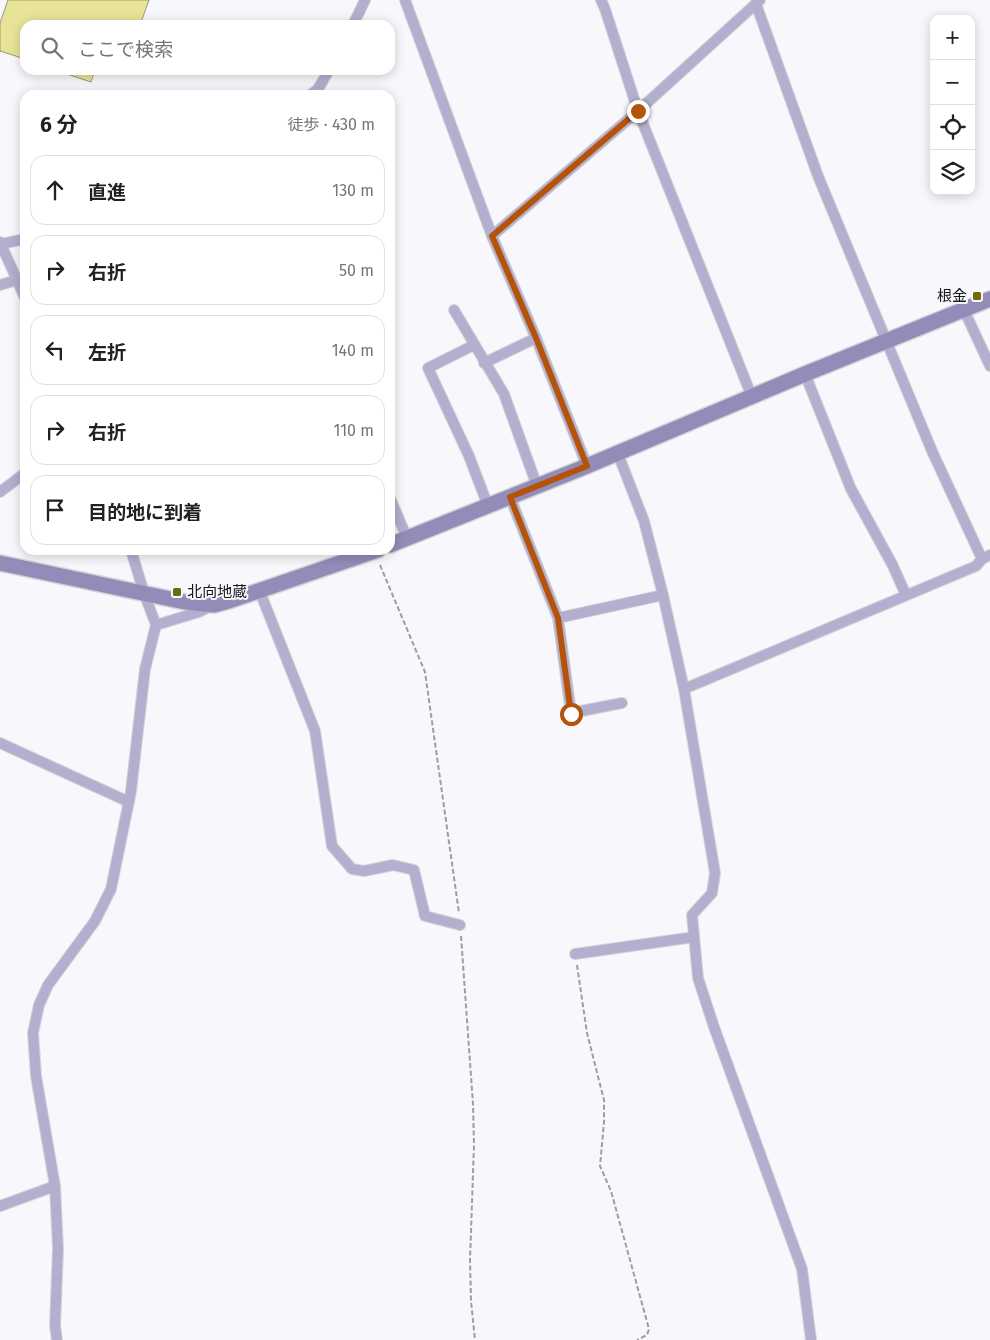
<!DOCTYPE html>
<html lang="ja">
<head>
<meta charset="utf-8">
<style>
  :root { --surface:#fff; --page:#f2f2f2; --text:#202124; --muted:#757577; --line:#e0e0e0 }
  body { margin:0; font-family:"Fira Sans","Noto Sans JP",sans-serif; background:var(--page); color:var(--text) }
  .controls { position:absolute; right:15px; top:15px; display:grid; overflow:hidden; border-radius:10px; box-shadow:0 2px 12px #0003 }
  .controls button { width:45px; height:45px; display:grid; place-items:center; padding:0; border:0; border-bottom:1px solid var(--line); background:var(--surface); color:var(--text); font:25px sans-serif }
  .stop { position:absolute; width:15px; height:15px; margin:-11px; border:4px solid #b45309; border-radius:50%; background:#fff }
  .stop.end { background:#b45309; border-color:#fff; box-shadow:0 1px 5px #0008 }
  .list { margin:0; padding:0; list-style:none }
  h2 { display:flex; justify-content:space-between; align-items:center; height:65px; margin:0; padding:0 20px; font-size:21px }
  h2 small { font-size:16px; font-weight:400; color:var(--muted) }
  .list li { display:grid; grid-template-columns:32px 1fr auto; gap:15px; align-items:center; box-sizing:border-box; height:70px; margin:0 10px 10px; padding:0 10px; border:1px solid var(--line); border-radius:15px }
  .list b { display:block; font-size:19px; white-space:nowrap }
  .list em { font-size:16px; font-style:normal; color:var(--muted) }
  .icon { flex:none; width:28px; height:28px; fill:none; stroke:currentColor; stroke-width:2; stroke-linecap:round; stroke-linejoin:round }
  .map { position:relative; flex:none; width:990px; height:1340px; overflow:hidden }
  .search { position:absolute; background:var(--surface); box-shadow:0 2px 12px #0003; left:20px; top:20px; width:375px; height:55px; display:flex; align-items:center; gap:12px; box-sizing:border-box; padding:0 18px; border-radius:15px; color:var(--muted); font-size:19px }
  .panel { position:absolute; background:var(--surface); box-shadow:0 2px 12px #0003; left:20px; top:90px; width:375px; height:465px; border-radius:15px }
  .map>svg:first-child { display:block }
</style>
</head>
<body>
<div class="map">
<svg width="990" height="1340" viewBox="0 0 990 1340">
  <rect width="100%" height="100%" fill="#f7f7fc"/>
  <g fill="#e8e497" stroke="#99987f">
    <polygon points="8,0 149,0 140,25 25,25 25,59 0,51 0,23"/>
    <polygon points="61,70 95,70 91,82 61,72"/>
  </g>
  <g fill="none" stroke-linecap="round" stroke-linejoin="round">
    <g stroke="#d3d3d9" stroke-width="12">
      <g id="street">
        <polyline points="405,0 492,236 536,338 587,466"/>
        <polyline points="601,0 605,9 638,111 752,397"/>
        <polyline points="756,4 818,176 932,451 982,559"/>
        <polyline points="353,25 365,0"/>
        <polyline points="310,95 318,89 329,70"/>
        <polyline points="492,236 638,111 760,0"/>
        <polyline points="0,242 25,298"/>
        <polyline points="1,244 25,239"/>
        <polyline points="0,285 17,280"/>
        <polyline points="454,310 504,394 537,486"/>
        <polyline points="964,310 990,366"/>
        <polyline points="474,345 428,368 469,456 488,506"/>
        <polyline points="484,363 536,338"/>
        <polyline points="805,374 851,489 892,564 906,595"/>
        <polyline points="618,454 644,521 663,595 684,689 715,873 712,893 692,915 698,978 714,1027 802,1269 811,1340"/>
        <polyline points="0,492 25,473"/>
        <polyline points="510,497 558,618"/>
        <polyline points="390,498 407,538"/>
        <polyline points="260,592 315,731 332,846 352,869 364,871 393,865 414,870 425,916 460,925"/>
        <polyline points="156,625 199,612 213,605"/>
        <polyline points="684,689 976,566 982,559 990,555"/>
        <polyline points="622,703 571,713 558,618 663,595"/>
        <polyline points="0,743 129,802"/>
        <polyline points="575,954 694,937"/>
        <polyline points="0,1206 55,1186"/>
        <polyline points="57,1340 55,1326 58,1249 55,1186 36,1076 33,1033 39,1005 48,985 95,921 111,889 131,791 145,669 156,625 144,593 131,550"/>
      </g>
    </g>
    <g stroke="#d3d3d9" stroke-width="18">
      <g id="secondary">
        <polyline points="390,545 587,466 805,374 990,299"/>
        <polyline points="0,563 185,602 214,605 229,601 378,550"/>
      </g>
    </g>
    <g stroke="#9d9da3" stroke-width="2" stroke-dasharray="5 2.5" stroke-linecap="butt">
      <polyline points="380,565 425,672 459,913"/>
      <polyline points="461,936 473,1104 474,1145 470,1260 471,1301 475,1340"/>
      <polyline points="577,965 587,1033 604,1100 604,1122 600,1166 611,1191 649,1329 647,1335 637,1340"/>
    </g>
    <use href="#street" stroke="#b3afce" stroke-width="10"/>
    <use href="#secondary" stroke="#938cb9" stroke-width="15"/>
  </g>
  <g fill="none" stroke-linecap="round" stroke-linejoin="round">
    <polyline stroke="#b45309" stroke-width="6" points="571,714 558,618 510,497 587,466 536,338 492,236 638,111"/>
  </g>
  <g fill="#706b05" stroke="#f7f7fc" stroke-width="2">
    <rect x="972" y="291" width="10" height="10" rx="2.5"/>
    <rect x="172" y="587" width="10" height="10" rx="2.5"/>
  </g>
  <g text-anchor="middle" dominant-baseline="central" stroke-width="4" stroke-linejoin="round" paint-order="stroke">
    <g font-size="15" fill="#181720" stroke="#f7f7fc" text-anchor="end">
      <text x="967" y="296">根金</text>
      <text x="187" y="592" text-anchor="start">北向地蔵</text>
    </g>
  </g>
</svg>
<div class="controls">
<button>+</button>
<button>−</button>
<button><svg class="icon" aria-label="locate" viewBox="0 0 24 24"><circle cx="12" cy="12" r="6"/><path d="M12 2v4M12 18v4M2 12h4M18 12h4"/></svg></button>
<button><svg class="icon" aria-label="layers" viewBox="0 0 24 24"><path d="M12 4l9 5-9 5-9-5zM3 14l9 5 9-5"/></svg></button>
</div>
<div class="stop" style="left:571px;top:714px"></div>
<div class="stop end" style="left:638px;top:111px"></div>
<div class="search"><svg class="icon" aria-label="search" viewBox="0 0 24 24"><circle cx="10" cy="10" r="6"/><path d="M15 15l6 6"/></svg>ここで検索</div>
<section class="panel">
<h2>6 分<small>徒歩 · 430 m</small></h2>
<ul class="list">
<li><svg class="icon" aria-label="ahead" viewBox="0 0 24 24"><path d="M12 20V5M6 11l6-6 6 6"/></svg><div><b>直進</b></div><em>130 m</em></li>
<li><svg class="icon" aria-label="right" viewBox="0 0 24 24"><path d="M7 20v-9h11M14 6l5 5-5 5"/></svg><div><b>右折</b></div><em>50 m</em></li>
<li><svg class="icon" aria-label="left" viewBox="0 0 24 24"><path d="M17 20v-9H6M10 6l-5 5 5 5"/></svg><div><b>左折</b></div><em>140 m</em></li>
<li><svg class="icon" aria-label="right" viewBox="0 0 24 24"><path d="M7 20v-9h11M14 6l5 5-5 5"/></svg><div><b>右折</b></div><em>110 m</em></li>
<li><svg class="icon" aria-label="arrive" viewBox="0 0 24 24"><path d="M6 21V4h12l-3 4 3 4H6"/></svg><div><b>目的地に到着</b></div></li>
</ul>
</section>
</div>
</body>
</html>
